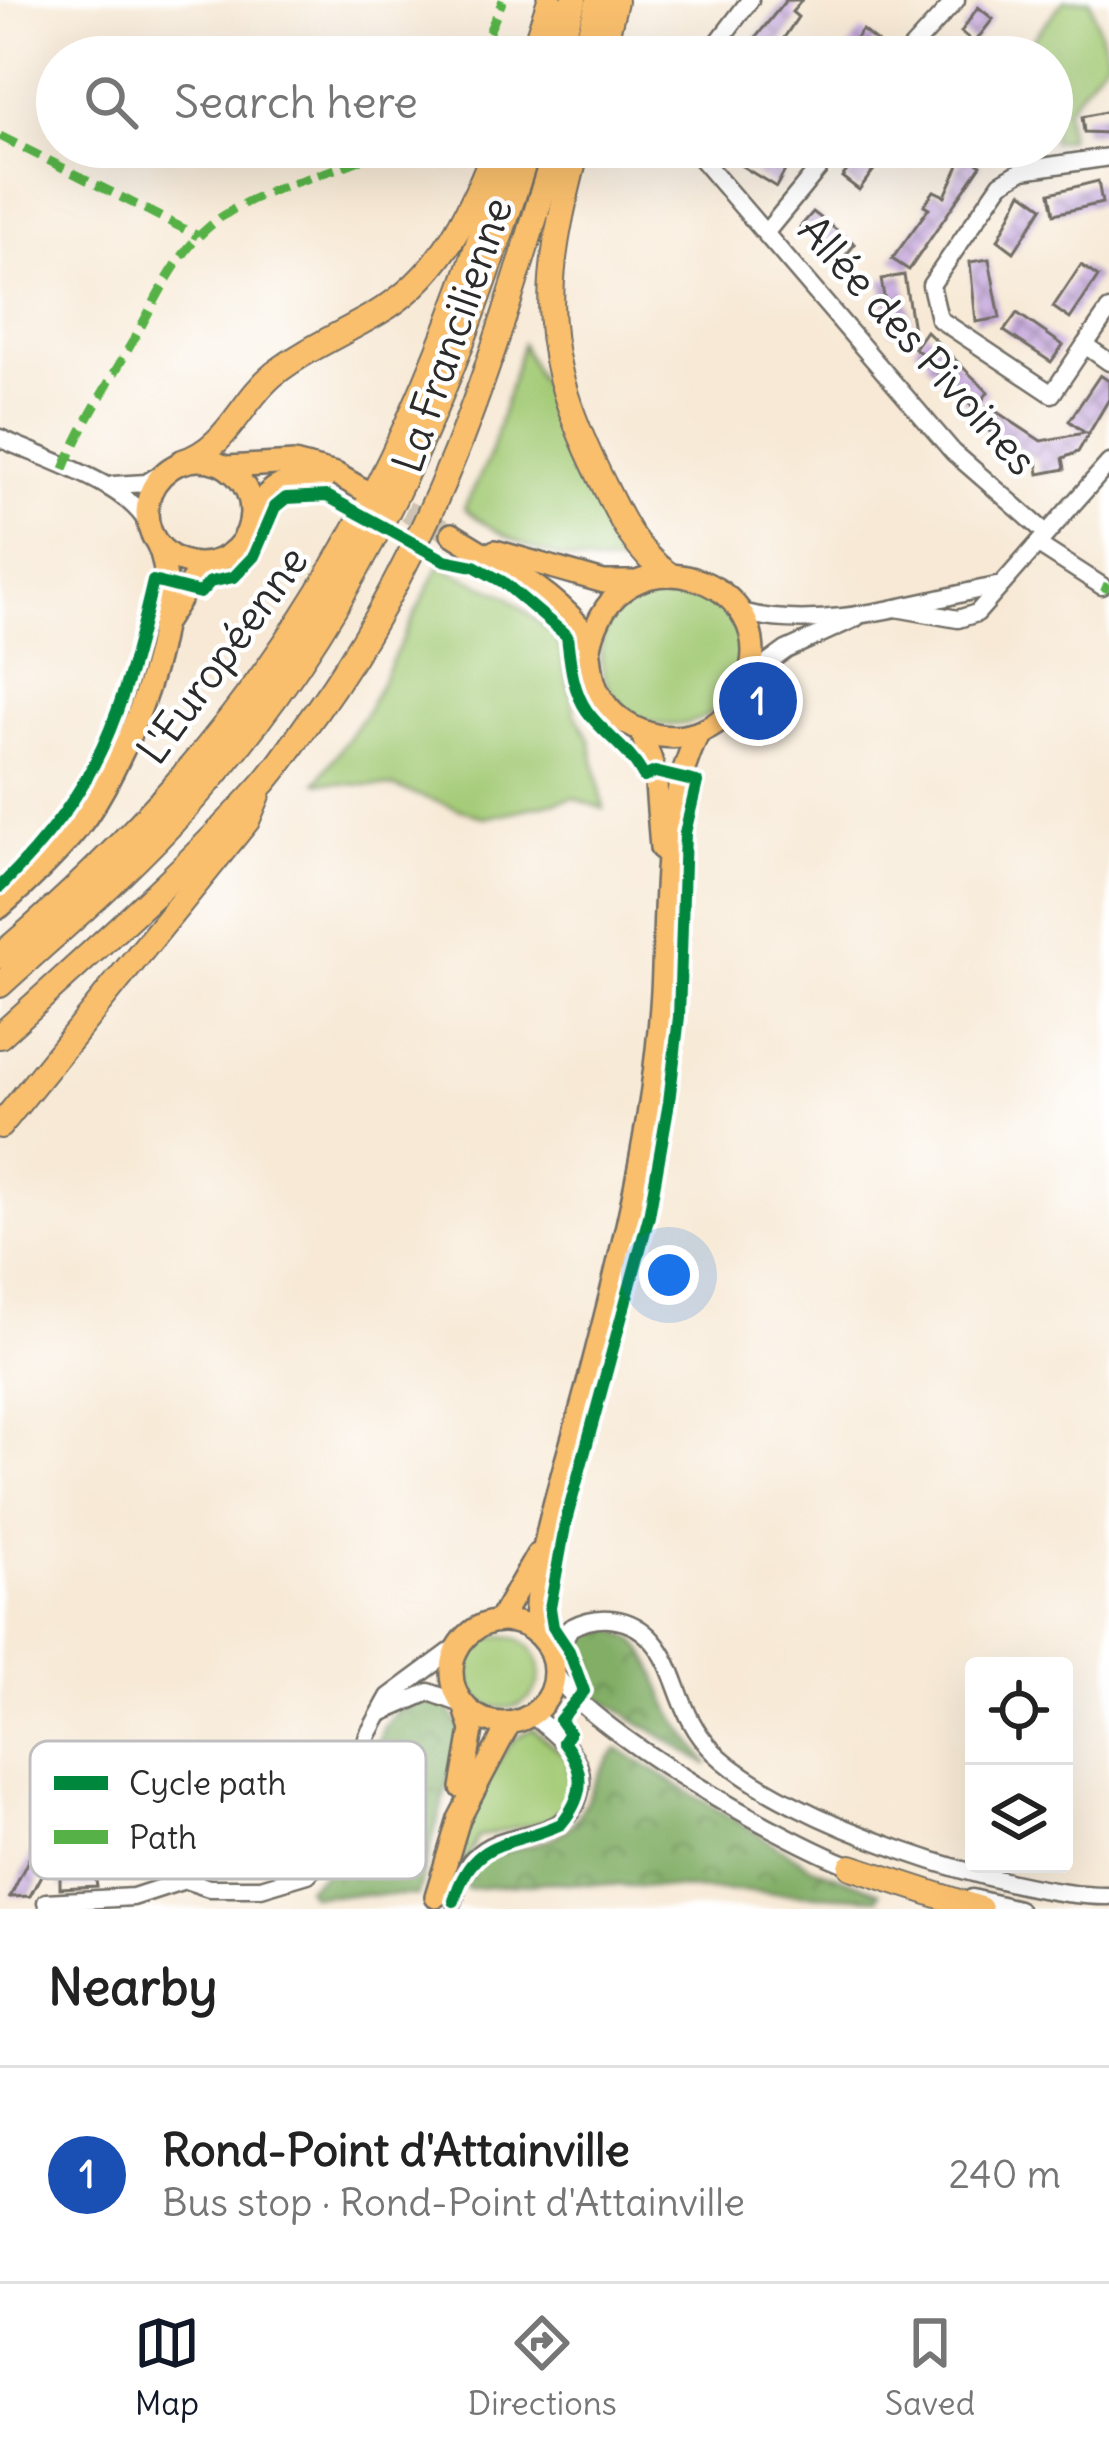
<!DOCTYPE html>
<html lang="en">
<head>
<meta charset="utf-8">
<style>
  :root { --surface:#fff; --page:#f2f2f2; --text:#222; --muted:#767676; --line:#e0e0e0; --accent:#111827 }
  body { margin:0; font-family:Delius,sans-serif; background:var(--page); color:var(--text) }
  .controls { position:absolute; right:36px; bottom:36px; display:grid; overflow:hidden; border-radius:12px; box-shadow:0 12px 48px #0002 }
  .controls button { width:108px; height:108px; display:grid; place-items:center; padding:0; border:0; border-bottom:3px solid var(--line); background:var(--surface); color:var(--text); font:60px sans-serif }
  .you { position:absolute; left:669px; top:1275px; width:42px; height:42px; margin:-30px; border:9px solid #fff; border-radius:50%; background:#1a73e8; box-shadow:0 0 0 18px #1a73e833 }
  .badge { display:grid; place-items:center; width:78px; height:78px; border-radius:50%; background:var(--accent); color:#fff; font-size:39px; font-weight:700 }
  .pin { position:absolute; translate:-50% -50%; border:6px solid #fff; box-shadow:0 3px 12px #0006 }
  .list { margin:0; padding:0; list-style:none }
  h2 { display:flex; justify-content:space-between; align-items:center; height:156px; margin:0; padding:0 48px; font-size:51px }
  h2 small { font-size:39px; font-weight:400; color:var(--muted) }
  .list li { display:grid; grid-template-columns:78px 1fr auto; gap:36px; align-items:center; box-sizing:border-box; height:216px; padding:0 48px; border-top:3px solid var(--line) }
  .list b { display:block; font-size:45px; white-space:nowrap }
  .list p { margin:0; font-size:39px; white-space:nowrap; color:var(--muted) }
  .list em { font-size:39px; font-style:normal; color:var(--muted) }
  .icon { flex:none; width:66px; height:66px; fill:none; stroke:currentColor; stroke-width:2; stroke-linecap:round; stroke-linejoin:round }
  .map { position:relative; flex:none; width:1109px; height:1909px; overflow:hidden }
  .search { position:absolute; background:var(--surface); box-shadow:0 12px 48px #0002; left:36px; right:36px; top:36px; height:132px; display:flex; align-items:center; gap:30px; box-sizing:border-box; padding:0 42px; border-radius:66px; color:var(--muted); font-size:45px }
  .sheet { height:372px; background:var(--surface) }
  nav { display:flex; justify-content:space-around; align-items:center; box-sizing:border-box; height:168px; border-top:3px solid var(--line); background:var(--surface); font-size:33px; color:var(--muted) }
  nav a { display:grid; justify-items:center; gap:6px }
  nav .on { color:var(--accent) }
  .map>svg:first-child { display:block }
</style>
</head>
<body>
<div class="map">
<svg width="1109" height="1909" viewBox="0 0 1109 1909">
  <defs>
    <pattern id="forest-crowns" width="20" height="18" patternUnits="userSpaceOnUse" patternTransform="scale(3)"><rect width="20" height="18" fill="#82ae66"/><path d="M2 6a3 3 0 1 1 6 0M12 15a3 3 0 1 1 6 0" fill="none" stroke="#6b8e54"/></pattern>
    <pattern id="building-cross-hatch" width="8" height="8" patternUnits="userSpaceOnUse" patternTransform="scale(3)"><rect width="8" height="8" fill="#caaedf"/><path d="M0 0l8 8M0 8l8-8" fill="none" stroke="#a48eb5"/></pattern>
  </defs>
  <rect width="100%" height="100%" fill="#fff"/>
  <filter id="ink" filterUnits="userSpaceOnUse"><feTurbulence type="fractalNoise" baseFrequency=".00833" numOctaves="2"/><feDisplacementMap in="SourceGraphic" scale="24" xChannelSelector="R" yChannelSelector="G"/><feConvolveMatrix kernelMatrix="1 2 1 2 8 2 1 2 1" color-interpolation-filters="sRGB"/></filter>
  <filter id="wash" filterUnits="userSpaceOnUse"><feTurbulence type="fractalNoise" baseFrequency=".004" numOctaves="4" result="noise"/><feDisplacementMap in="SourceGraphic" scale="48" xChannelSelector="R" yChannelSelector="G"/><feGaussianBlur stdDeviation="2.7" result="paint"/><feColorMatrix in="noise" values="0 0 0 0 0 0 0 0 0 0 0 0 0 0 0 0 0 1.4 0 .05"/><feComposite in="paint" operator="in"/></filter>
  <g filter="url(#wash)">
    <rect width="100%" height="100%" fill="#f7e9d5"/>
    <g fill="#a3ca75" stroke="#677a50" stroke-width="3">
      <polygon points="1064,0 1090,0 1108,57 1066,109 1068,139 1052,142 1052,57 1018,57"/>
      <path d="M522 344 626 563C570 570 506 542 464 508L489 458Z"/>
      <polygon points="439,566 507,596 557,638 575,713 590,740 604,809 573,798 485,818 394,787 317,782 366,713"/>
      <circle cx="671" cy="655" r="70"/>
      <circle cx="504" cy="1672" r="36"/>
      <path d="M533 1729 568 1759 570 1795 552 1819 478 1837 444 1897C458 1855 488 1742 533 1729Z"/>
    </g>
    <g fill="url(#forest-crowns)" stroke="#566c48" stroke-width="3">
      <path d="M605 1628C653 1637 652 1674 671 1711 681 1730 697 1746 708 1765L598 1697 578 1677 570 1649 588 1631Z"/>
      <path d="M424 1699 447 1706 462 1731 418 1895H311L306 1888C371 1842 357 1789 385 1724L396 1711Z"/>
      <path d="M618 1749 812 1867 880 1892 878 1898 551 1882 467 1889 466 1881 484 1856C515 1846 560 1847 579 1815 593 1791 598 1769 618 1749Z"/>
    </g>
    <g id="blocks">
      <g fill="url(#building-cross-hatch)">
        <polygon points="786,0 802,0 792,12 798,17 771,57 740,57"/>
        <polygon points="978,7 993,19 974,43 961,32"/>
        <polygon points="862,30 877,42 870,50 876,57 841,57"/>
        <polygon points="1109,111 1109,133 1084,132 1082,117"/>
        <polygon points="744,147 769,161 780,147 798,147 776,187 740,165 735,158"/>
        <polygon points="866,147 891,147 859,190 842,177"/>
        <polygon points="964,154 981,165 909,270 892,259 929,208 924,205 934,191 945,196"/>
        <polygon points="1098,181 1102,203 1054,214 1050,193"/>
        <polygon points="1022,192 1043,207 1014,252 998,240"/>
        <polygon points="813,212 855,244 842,260 800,227"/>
        <polygon points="989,259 1000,318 976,322 970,262"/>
        <polygon points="1081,265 1098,277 1070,319 1053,307"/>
        <polygon points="904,275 913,330 890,333 881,279"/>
        <polygon points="1017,313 1063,345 1051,362 1004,331"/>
        <polygon points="926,331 988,392 976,409 938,378 940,374 926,364 929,359 914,348"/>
        <polygon points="1100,375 1109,381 1109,399 1078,452 1063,458 1065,469 1039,474 1037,460 976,423 988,406 1041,441 1085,433 1069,421"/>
        <polygon points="37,1842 54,1851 30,1896 10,1897"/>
        <polygon points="91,1852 97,1886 60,1888 60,1853"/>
      </g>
    </g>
  </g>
  <g filter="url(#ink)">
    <use href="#blocks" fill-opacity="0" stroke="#726e66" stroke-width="3"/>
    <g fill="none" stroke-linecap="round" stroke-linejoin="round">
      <polyline stroke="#cec3b3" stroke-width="21" stroke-dasharray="21 10" stroke-linecap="butt" points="378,497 452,534"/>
      <g stroke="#726e66" stroke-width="21">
        <g id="minor">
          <polyline points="707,57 750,0"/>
          <polyline points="904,57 956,0"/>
          <polyline points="691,147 953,452 1046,533"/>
          <polyline points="1109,157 1023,170 1001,183 931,285 939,319 1052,394 1085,345 1109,362"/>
          <polyline points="767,231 836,147"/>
          <polyline points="1085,345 1109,310"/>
          <path d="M0 438C43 459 133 484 150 529"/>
          <polyline points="113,485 146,483 167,470"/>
          <polyline points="1040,546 1102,586"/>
          <polyline points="896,608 958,619 977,613 1109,463"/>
          <path d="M741 612C822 634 916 602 996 586"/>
          <polyline points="749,677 786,650 856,618"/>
          <path d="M553 1661 570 1628C599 1613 631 1616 653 1641 680 1672 676 1715 715 1753 786 1821 1010 1897 1109 1896"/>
          <path d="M554 1670C575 1723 801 1852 860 1869"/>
          <polyline points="383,1712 429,1692 462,1704"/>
          <polyline points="45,1779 59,1777 115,1832 185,1880"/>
          <polyline points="972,1898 1018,1909"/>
          <path d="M454 1901C458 1887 463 1869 474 1858 506 1824 567 1848 580 1791 588 1757 555 1734 532 1715"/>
          <polyline points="46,1902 133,1897 185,1880 209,1888 261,1888 308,1874 340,1839 368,1735 389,1697 458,1646"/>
        </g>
      </g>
      <g stroke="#726e66" stroke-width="26">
        <g id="major">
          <circle cx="199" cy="512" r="52"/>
          <polyline points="227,467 294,463 336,474 360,488"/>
          <path d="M250 522C263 487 288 475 324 480"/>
          <path d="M452 534C494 561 547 587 579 626 594 644 588 666 596 687 613 728 663 748 704 730 724 721 738 704 746 684 789 580 617 520 590 647"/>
          <polyline points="495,551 604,582 633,582"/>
          <polyline points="165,622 198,571 212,563"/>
          <polyline points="641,731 655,772 661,848"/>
          <path d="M0 907C27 883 55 857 78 828 122 772 191 612 157 543"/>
          <circle cx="503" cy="1672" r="51"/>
          <polyline points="499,1621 537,1555"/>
          <path d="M535 1632C535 1549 567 1463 588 1383 622 1254 654 1125 662 991 667 905 660 811 699 732"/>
          <polyline points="462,1788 472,1730 465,1708"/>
          <polyline points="436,1896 459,1819 509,1724"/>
        </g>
      </g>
      <g stroke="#726e66" stroke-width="28">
        <g id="highway">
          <polyline points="531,57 550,0"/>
          <polyline points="556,57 574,0"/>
          <polyline points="583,57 599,0"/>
          <polyline points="601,57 615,1"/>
          <path d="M578 147C540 288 537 352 604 485 620 518 636 552 668 574"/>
          <path d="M182 462C227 449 240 402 274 374 306 349 344 333 379 312 435 279 464 225 488 166"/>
          <path d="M0 956C272 724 407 487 509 147"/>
          <path d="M0 985C62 928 128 873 184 810 362 615 451 395 529 147"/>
          <path d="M0 1036C89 954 181 875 262 785 282 763 298 736 316 712 443 534 494 353 556 147"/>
          <polyline points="0,1126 247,821 258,795"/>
          <polyline points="851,1867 980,1909"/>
        </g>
      </g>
      <use href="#minor" stroke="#fff" stroke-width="16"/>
      <use href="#major" stroke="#f9bf6d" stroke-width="21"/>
      <use href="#highway" stroke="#f9bf6d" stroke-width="24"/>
      <g stroke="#56b246" stroke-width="9" stroke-dasharray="18 9" stroke-linecap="butt">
        <polyline points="478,57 503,0"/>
        <polyline points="0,136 198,236"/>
        <path d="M64 469C83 422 109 383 134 339 161 292 179 244 226 214 275 182 337 174 389 147"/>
        <polyline points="1102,586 1109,589"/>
      </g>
      <g stroke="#fff" stroke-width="20">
        <path id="cycleway" d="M0 887C101 786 121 717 153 581L200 593 210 582 234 577 254 556 275 507 286 498 327 496 444 560 474 566 503 582 567 636C570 661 572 690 587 711 605 736 629 748 644 777L655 772 697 782 685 833 679 1017 669 1102 649 1216 566 1521 550 1608 553 1627 569 1651 584 1691 560 1720 569 1733 563 1742C586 1771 585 1795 561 1824 509 1848 473 1835 454 1901"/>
      </g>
      <use href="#cycleway" stroke="#00873e" stroke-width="12"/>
    </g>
  </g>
  <g text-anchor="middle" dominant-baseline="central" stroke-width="9" stroke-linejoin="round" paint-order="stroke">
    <g font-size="42" fill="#2b2b2b" stroke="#fff">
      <text transform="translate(452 335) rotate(-71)">La Francilienne</text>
      <text transform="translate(918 345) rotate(48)">Allée des Pivoines</text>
      <text transform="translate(222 655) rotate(-54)">L'Européenne</text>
    </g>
  </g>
  <rect x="30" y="1741" width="396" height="138" rx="18" fill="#fff" stroke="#bfbfbf" stroke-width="3"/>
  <rect x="54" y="1776" width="54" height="14" fill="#00873e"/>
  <rect x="54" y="1830" width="54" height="14" fill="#56b246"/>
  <g font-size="33" fill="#2b2b2b">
    <text x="129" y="1795">Cycle path</text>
    <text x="129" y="1849">Path</text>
  </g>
</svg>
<div class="controls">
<button><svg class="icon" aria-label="locate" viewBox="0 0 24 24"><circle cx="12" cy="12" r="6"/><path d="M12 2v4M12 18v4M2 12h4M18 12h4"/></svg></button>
<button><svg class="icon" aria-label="layers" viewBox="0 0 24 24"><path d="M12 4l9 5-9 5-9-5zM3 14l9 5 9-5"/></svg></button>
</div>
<div class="you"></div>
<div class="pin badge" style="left:758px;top:701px;background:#1a4fb4">1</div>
<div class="search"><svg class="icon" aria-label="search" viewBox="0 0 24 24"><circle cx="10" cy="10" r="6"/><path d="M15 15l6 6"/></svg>Search here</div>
</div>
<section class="sheet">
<h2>Nearby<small></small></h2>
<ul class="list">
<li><span class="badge" style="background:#1a4fb4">1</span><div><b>Rond-Point d'Attainville</b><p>Bus stop · Rond-Point d'Attainville</p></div><em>240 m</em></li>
</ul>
</section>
<nav>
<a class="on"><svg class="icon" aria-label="map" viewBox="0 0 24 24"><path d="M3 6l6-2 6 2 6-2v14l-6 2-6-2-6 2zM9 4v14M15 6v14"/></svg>Map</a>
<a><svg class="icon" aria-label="directions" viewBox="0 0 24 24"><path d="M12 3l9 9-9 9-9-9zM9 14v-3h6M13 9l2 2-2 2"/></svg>Directions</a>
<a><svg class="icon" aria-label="saved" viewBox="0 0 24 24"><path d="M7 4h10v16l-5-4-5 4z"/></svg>Saved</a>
</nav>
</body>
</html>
